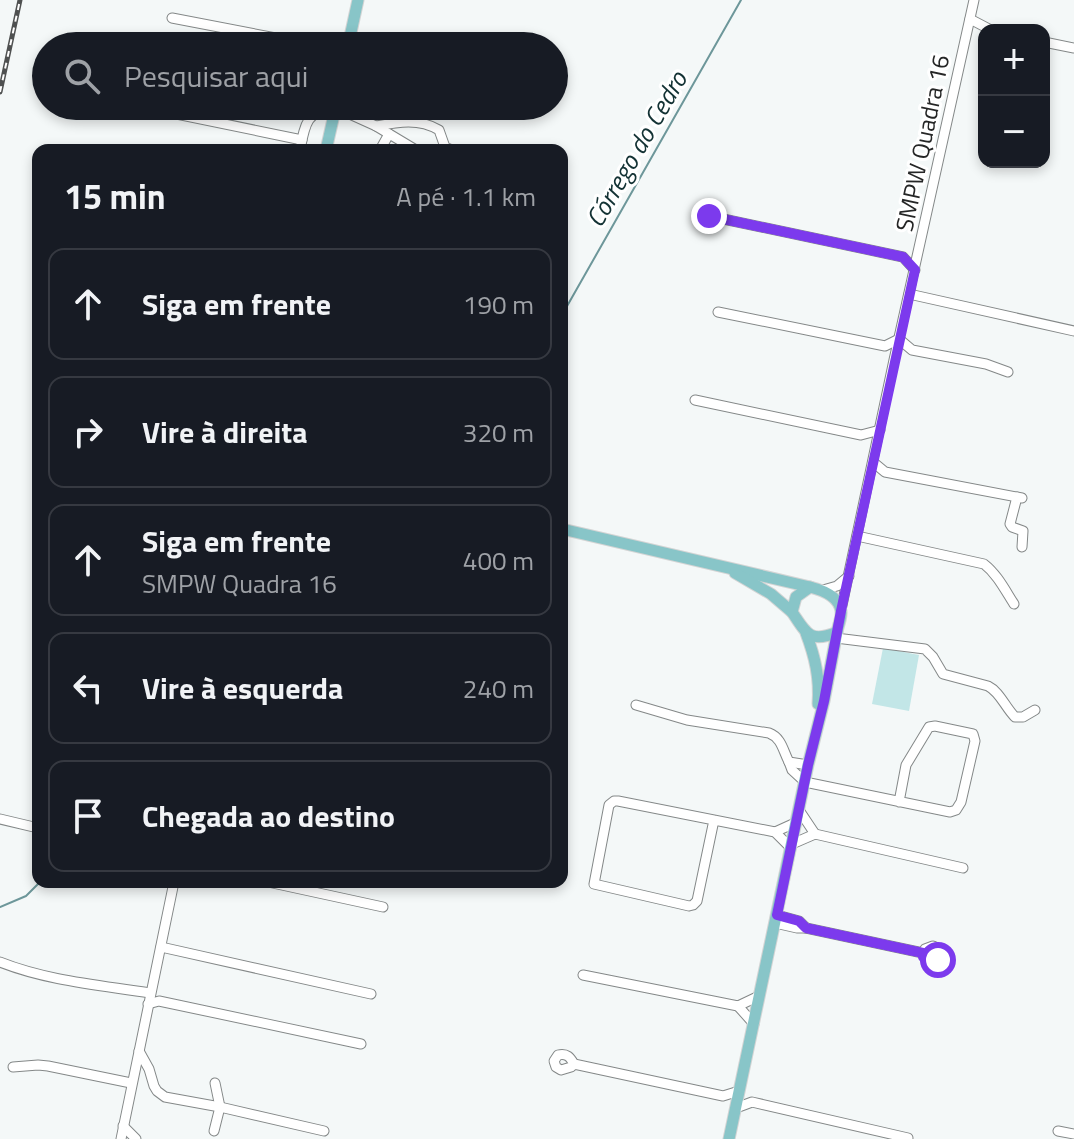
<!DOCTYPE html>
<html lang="pt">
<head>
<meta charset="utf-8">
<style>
  :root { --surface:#171b24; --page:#242831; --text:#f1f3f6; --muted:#9ea1a6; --line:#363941 }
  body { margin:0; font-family:"Titillium Web",sans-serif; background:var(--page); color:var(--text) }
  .controls { position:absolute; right:24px; top:24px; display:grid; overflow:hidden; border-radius:16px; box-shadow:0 4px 12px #0003 }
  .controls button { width:72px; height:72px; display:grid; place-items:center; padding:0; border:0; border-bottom:2px solid var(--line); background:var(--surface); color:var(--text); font:40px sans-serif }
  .stop { position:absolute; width:24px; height:24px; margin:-18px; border:6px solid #7c3aed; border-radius:50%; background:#fff }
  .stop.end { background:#7c3aed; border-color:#fff; box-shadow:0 2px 8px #0008 }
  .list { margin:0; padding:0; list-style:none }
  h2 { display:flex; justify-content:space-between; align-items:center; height:104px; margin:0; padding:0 32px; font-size:34px }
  h2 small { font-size:26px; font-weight:400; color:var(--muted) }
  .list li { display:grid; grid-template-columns:52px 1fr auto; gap:24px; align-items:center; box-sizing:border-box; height:112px; margin:0 16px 16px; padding:0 16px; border:2px solid var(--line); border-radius:16px }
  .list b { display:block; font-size:30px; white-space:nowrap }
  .list p { margin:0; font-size:26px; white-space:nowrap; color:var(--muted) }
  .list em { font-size:26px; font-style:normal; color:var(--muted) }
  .icon { flex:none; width:44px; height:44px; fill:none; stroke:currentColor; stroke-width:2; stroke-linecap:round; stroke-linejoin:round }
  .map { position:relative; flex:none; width:1074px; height:1139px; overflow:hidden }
  .search { position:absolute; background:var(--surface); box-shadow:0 4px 12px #0003; left:32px; top:32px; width:536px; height:88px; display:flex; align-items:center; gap:20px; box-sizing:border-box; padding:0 28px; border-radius:44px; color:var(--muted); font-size:30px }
  .panel { position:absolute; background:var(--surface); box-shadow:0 4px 12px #0003; left:32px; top:144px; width:536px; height:744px; border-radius:16px }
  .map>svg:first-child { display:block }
</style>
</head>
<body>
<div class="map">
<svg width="1074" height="1139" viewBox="0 0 1074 1139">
  <rect width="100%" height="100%" fill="#f4f8f8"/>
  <polygon fill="#c2e6e7" points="883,648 919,655 909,711 872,704"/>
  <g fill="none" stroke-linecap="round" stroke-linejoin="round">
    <g stroke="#6d979a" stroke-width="2">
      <polyline points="562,315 741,0"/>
      <polyline points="0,907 26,896 40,882"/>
    </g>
    <g stroke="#848888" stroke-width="11">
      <g id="minor">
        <polyline points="172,18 318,46"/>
        <polyline points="970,19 991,30"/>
        <polyline points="1044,42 1074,48"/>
        <polyline points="337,106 345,112 376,126 416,150"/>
        <polyline points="157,110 302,140"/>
        <path d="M376 126C398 122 419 118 439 130L445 147 452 150"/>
        <path d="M300 150C305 124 306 113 333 106"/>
        <polyline points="380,150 389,134"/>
        <polyline points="709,216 903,257 915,270"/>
        <polyline points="909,294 1074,331"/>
        <polyline points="718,312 885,346 899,339 912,350 986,364 1008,372"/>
        <polyline points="695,400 861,435 880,430"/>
        <polyline points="873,462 885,472 1022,498"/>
        <polyline points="1017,497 1010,524 1012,527 1023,531 1022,547"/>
        <path d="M857 536 984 564C997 574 1005 590 1014 604"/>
        <polyline points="823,590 837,586 849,576"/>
        <polyline points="841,610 894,360 974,0"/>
        <path d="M836 638 925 649 933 657 943 674 988 686C1000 692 1005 707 1015 717H1023L1035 710"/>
        <path d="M636 705 687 720 769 733C782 738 783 751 789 762L808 765"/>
        <polyline points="789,762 792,770 805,782 950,812 956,810 961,802 975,741 973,734 935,726 929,727 906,765 899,802"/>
        <polyline points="799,810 815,834"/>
        <polyline points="0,819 38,828"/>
        <polyline points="714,820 697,901 693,905 689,906 594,884 609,805 614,801 618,801 775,832 791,848"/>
        <polyline points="775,832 797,822"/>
        <polyline points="792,844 815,834 963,868"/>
        <polyline points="268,882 383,907"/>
        <polyline points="777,915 799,921 806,928"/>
        <polyline points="775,923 797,928 806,928 923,953 925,949 933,946 937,948 940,956 934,963 926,961 923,953"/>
        <polyline points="161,947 371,994"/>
        <path d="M0 962C48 981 100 985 150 993"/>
        <polyline points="583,975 738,1006 759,996"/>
        <polyline points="148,1004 159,1001 361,1044"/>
        <polyline points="738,1006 754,1024"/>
        <polyline points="139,1051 149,1069 154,1086 157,1091 165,1097 220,1107 324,1131"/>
        <path d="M574 1064 571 1067 561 1070 556 1067 554 1061 558 1055C567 1053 570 1057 574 1064L723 1096 739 1091"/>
        <polyline points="13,1067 38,1065 48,1066 131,1083"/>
        <polyline points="736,1108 752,1102 908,1138"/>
        <polyline points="123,1126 136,1139"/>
        <polyline points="214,1131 220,1107 215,1083"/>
        <polyline points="1058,1131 1074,1134"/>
        <polyline points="121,1139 174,882"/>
      </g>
    </g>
    <g stroke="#d3d4d4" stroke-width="13">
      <g id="major">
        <polyline points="348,46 358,0"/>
        <polyline points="326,150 336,106"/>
        <polyline points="562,529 810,587"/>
        <polyline points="735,573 771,594 792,612"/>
        <path d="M810 587C822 590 839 596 841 611 842 617 838 626 837 632 810 644 806 633 792 612L796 597Z"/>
        <path d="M806 633C815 657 820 678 818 704"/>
        <polyline points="729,1139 808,765 824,701 837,632"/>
      </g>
    </g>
    <use href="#minor" stroke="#fff" stroke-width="9"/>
    <use href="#major" stroke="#88c5c8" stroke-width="11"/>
    <g stroke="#4f5151" stroke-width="5">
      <polyline id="rail" points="0,92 20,0"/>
    </g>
    <use href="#rail" stroke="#fff" stroke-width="2" stroke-dasharray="6" stroke-linecap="butt"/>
  </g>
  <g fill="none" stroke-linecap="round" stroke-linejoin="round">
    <polyline stroke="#7c3aed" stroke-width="10" points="709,216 903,257 915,270 841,611 824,701 808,765 777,915 799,921 806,928 923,953 923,957 929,963 938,960"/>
  </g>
  <g text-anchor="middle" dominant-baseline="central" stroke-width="6" stroke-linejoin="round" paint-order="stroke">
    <g font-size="24" fill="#252626" stroke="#fff">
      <text transform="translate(922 143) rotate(-78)">SMPW Quadra 16</text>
    </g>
    <g font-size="26" font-style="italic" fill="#133234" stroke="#fff">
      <text transform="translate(636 149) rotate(-60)">Córrego do Cedro</text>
    </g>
  </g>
</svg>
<div class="controls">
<button>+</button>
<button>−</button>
</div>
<div class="stop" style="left:938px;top:960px"></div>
<div class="stop end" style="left:709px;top:216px"></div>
<div class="search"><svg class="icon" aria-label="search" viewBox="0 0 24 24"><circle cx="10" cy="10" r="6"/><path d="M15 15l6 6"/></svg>Pesquisar aqui</div>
<section class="panel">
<h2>15 min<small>A pé · 1.1 km</small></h2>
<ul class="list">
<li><svg class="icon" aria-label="ahead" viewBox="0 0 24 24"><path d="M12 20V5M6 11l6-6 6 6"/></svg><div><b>Siga em frente</b></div><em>190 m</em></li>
<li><svg class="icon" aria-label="right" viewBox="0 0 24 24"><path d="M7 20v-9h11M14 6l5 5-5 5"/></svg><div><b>Vire à direita</b></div><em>320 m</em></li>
<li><svg class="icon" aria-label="ahead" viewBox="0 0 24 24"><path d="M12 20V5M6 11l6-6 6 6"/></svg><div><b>Siga em frente</b><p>SMPW Quadra 16</p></div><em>400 m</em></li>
<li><svg class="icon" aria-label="left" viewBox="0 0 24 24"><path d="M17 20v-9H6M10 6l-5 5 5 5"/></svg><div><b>Vire à esquerda</b></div><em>240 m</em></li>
<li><svg class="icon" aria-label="arrive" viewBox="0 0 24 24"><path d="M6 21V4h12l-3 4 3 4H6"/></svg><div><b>Chegada ao destino</b></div></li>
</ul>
</section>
</div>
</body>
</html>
